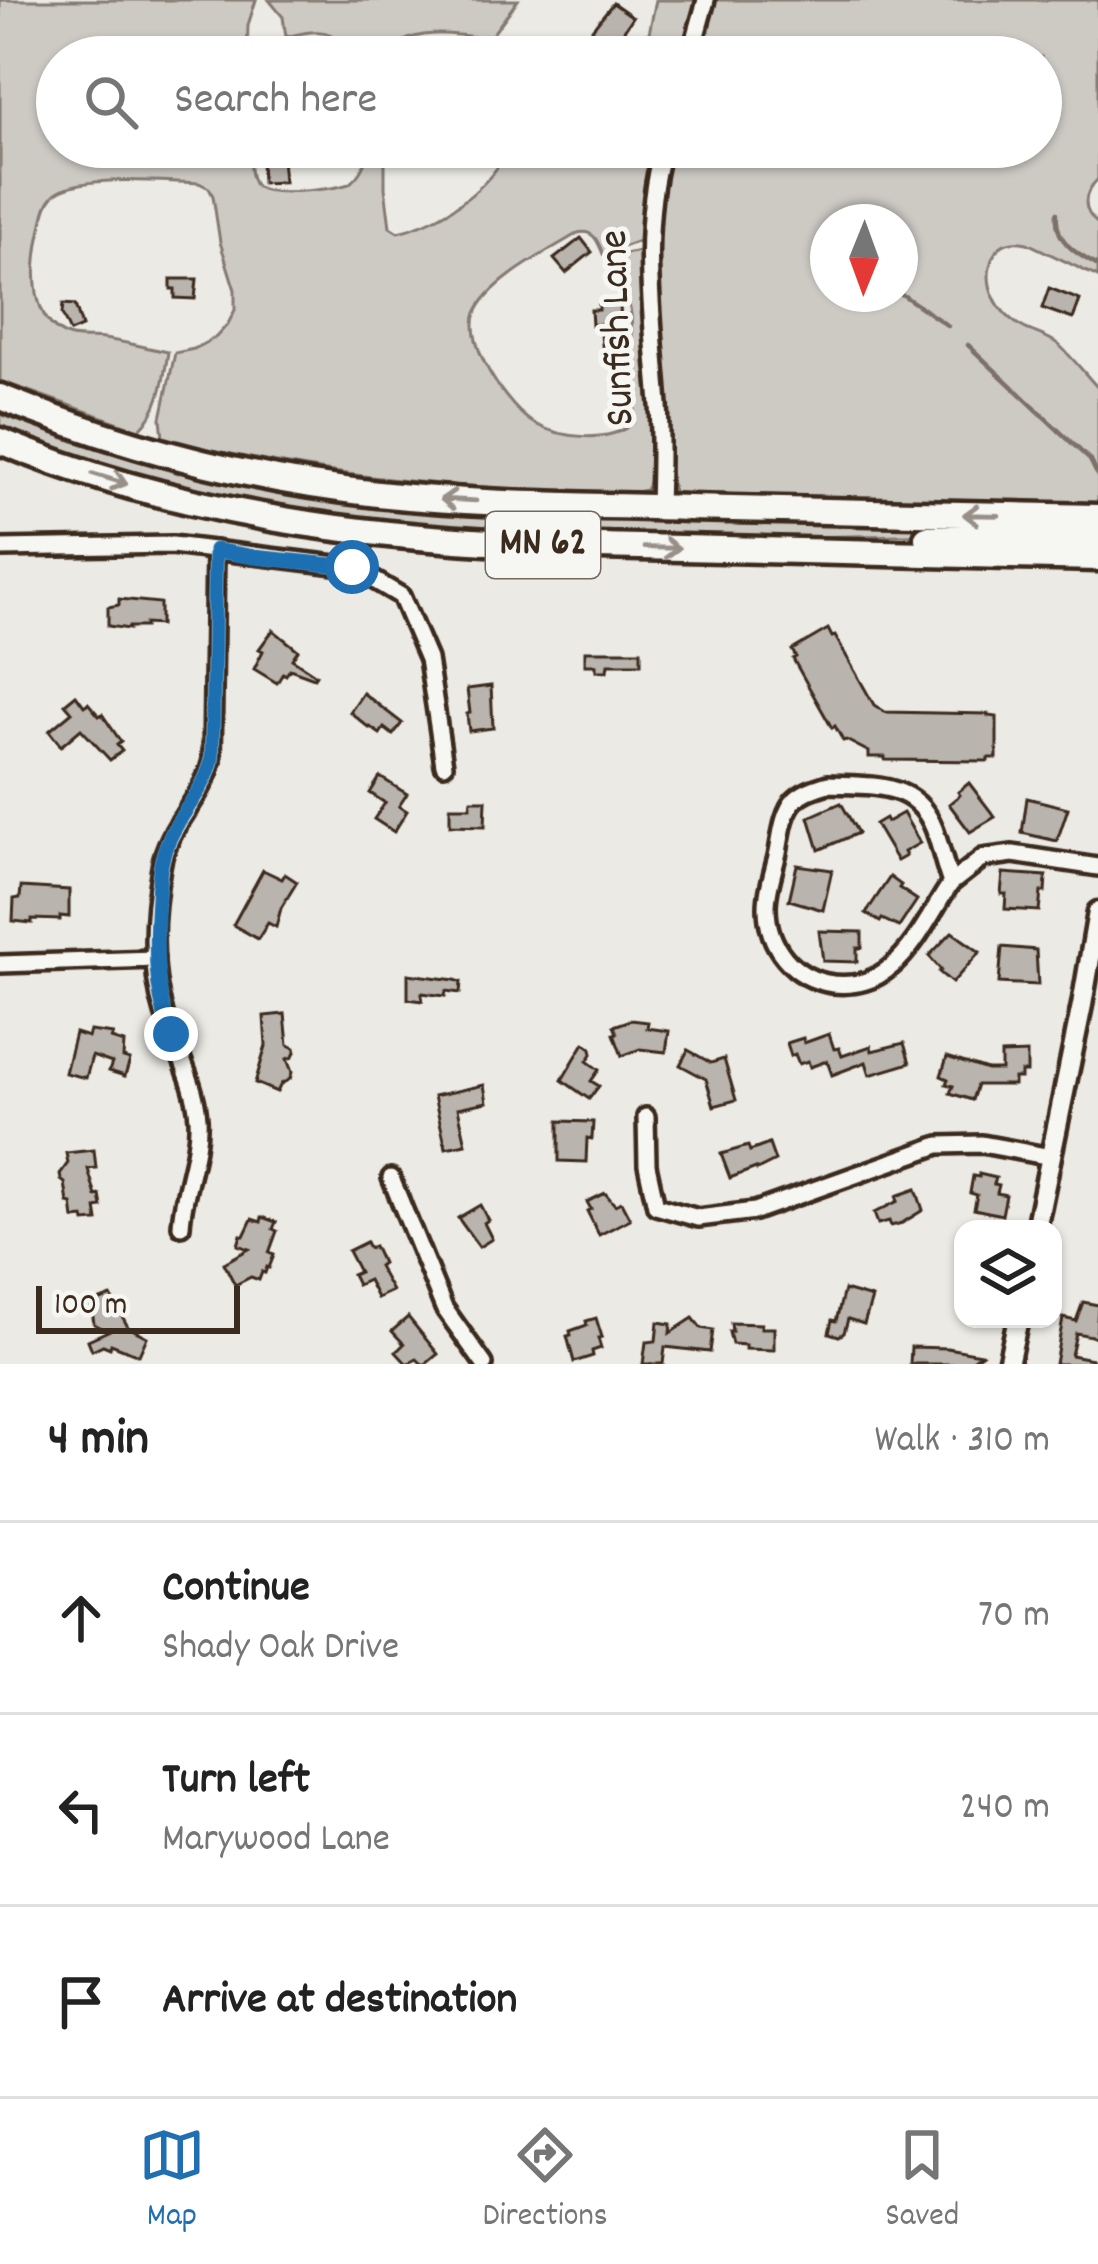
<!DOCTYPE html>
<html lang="en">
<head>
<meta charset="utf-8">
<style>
  :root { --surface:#fff; --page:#f2f2f2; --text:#222; --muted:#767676; --line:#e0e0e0; --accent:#1f6fb2 }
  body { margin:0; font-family:Dekko,sans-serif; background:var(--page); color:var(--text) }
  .controls { position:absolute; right:36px; bottom:36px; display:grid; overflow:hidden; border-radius:24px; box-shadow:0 3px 9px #0004 }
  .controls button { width:108px; height:108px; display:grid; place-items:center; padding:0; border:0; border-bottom:3px solid var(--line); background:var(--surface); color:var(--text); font:60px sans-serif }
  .compass { position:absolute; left:810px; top:204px; width:108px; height:108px; border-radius:50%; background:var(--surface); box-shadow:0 3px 9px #0004; rotate:181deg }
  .scale { position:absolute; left:36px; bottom:30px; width:204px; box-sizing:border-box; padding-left:12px; border:6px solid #3b2a1e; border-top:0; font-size:33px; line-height:42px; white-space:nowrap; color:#3b2a1e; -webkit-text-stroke:9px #f6f6f2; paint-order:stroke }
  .stop { position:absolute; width:36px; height:36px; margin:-27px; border:9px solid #1f6fb2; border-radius:50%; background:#fff }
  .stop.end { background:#1f6fb2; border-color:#fff; box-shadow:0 3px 12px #0008 }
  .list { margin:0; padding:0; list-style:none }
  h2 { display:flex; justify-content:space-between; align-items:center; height:156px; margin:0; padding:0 48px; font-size:51px }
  h2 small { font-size:39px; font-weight:400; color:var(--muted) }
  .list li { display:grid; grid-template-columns:78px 1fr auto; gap:36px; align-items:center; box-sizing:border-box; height:192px; padding:0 48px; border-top:3px solid var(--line) }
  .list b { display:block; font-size:45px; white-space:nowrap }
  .list p { margin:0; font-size:39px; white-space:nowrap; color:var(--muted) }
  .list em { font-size:39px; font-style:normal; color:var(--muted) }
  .icon { flex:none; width:66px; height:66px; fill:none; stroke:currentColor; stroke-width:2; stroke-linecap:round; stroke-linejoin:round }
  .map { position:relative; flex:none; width:1098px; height:1364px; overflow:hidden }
  .search { position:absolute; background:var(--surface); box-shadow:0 3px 9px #0004; left:36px; right:36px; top:36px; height:132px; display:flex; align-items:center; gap:30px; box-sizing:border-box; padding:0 42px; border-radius:66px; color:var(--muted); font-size:45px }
  .sheet { height:732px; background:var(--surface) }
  nav { display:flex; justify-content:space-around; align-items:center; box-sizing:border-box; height:168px; border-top:3px solid var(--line); background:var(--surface); font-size:33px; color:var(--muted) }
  nav a { display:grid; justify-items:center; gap:6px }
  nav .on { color:var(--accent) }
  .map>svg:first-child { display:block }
</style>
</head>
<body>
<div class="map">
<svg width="1098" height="1364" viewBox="0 0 1098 1364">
  <rect width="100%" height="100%" fill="#ebeae5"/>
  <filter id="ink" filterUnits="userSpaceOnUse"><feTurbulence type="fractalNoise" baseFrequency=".00833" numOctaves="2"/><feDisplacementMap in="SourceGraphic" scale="24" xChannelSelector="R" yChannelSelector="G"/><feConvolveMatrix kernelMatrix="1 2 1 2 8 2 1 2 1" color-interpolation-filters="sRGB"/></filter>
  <g filter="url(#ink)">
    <g fill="#cdcac4" stroke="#847a71" stroke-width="3" fill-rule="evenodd">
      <path d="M0 0H256L248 25 247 57H57V147H250C250 158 248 175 255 185 266 198 333 189 349 184 362 173 366 164 366 147H385V188L390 227 398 232C443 221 490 189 509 147H657L645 239 603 254C598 242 594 229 578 233 549 251 489 281 476 313 464 344 508 409 535 424 561 438 609 444 633 423L635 406 631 314 619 255 645 250 655 446C651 460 653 479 646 490 615 497 577 491 545 490 415 486 289 471 163 438L161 418 175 353 194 349 216 337 228 324 235 310V290L220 242 213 196 209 188 199 183C163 182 92 175 61 190 44 198 43 221 39 238 33 270 30 321 68 336 79 340 93 337 104 339 126 342 147 348 168 352 164 379 160 411 139 430L0 381Z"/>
      <path d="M269 0H518L489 39C458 34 404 25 386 57H352C335 26 316 29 286 37L283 17Z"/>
      <polygon points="656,0 701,0 685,57 640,57 649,33"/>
      <path d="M711 0H1098V179C1082 194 1082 211 1098 224V277L1027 243C1014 240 1001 241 994 255 980 284 998 314 1024 328 1036 334 1049 336 1059 345 1073 358 1085 374 1098 388V503L680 494 673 491 666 444 656 301V208L668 147H1041V57H695ZM828 222H900V294H828Z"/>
      <path d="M0 414 73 441 178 473 180 467 255 485 1098 527C998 534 898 535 798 537 595 540 389 538 190 492 125 477 63 452 0 430Z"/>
    </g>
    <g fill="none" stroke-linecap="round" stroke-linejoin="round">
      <g stroke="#7c7167" stroke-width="4.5">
        <path d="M1057 213C1054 241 1076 254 1098 266"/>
        <polyline points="900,293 948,326"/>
        <polyline points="968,345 1090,460 1098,476"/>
      </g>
    </g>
    <g fill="#bab4ae" stroke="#3b2a1e" stroke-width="3">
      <polygon points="613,3 633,17 606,57 582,57 592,42 589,40 592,35 592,29"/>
      <polygon points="414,147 493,147 490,164 414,153"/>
      <polygon points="282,158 284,182 262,183 261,159"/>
      <polygon points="581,238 592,252 566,273 554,259"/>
      <polygon points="171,279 197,279 195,299 175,298 175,289 171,289"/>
      <polygon points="1049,288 1080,300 1073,319 1042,308"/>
      <polygon points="620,303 622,353 603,354 600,324 592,325 591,310 599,310 599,304"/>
      <polygon points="63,304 75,305 82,327 70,332 62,314"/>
      <polygon points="119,599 160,603 160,625 145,624 145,627 129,627 129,629 108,626 108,607 119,605"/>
      <polygon points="828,629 832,637 835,636 874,705 885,712 988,714 988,716 997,717 997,758 988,758 988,761 885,760 885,757 869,757 869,752 846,740 843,741 835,726 832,728 793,659 796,657 792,650"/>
      <polygon points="273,630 298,650 292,659 316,675 314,678 290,669 286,675 283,673 277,683 254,669 263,651 259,649"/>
      <polygon points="585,651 641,651 641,664 608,664 607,671 596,671 596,665 585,665"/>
      <polygon points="491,686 493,728 469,731 467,714 470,713 467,689"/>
      <polygon points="363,693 402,723 393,735 384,728 380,734 370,727 369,728 350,712"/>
      <polygon points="76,695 84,706 88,703 99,716 102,714 121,742 117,745 122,751 110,760 81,729 61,746 49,731 72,712 65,704"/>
      <polygon points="380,777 407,794 399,806 407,811 394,832 374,819 385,803 370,793"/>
      <polygon points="969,783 995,817 970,832 949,804 960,795 958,792"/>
      <polygon points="1027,798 1068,808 1057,841 1022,833"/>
      <polygon points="471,800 486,800 485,826 450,825 450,807 470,807"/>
      <polygon points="841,803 858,833 819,850 809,817"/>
      <polygon points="903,813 920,843 904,852 906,856 897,861 875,824 885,818 887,822"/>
      <polygon points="797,865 832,870 823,910 789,900"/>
      <polygon points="263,870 282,879 285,874 297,882 281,908 276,927 268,923 258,939 233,925"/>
      <polygon points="1003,873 1046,876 1045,892 1041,892 1039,911 1005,909 1006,894 1001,894"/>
      <polygon points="890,877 901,885 899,888 917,900 899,927 882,919 880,922 866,913"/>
      <polygon points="21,887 69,890 69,917 60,916 60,920 32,919 32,923 13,921 14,899 20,898"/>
      <polygon points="819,931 862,932 862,948 857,948 857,962 823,961"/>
      <polygon points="952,932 980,952 952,983 939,972 941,970 929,956"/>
      <polygon points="1002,947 1036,950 1038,985 999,983"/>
      <polygon points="408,974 455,980 461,982 460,993 446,991 445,996 422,993 422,1001 408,999"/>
      <polygon points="285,1014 288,1045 295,1048 295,1052 293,1057 287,1059 292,1072 290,1079 281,1084 277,1092 255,1083 266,1046 264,1016"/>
      <polygon points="631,1020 648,1022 647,1028 669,1031 666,1052 640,1049 622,1056 614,1034 617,1033 614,1026"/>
      <polygon points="90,1031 113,1034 111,1039 124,1043 123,1058 130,1060 125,1076 109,1071 112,1063 92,1056 86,1078 65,1073 75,1033 88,1037"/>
      <polygon points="829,1034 834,1049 839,1048 842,1056 871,1046 872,1051 904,1043 910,1063 870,1075 866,1062 832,1075 827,1061 810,1067 808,1061 799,1064 795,1054 791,1056 787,1043 803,1038 804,1043"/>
      <polygon points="584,1043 591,1048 592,1054 587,1061 599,1070 591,1081 599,1086 589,1099 562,1080"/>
      <polygon points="688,1050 711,1063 724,1059 736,1100 714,1106 706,1079 680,1065"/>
      <polygon points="1027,1053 1027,1072 1021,1072 1021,1078 1014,1078 1014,1085 977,1085 972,1100 950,1093 953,1086 946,1084 948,1079 941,1076 947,1057 987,1070 1001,1070 1001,1054"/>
      <polygon points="484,1085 487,1102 458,1108 466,1144 446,1148 434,1096"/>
      <polygon points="559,1121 593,1122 592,1139 587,1138 586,1162 559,1161"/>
      <polygon points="769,1144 775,1161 757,1170 756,1168 730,1178 721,1154 748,1146 750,1151"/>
      <polygon points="94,1150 96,1168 88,1169 96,1196 100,1195 102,1207 96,1208 98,1221 85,1222 84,1218 74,1219 72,1204 68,1203 65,1183 61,1180 60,1174 68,1163 66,1153"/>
      <polygon points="979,1174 996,1178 994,1184 999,1185 997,1193 1006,1195 1002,1215 974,1209 977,1195 970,1193 973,1176 979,1177"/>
      <polygon points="916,1189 923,1210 902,1223 891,1226 889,1221 878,1224 874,1213 898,1201 896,1196"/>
      <polygon points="605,1193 615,1205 621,1202 630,1219 599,1235 587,1211 591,1209 587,1202"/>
      <polygon points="480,1205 488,1220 484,1223 492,1239 479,1247 458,1218"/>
      <polygon points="262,1217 276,1222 273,1229 277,1231 269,1253 274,1255 269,1268 267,1267 265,1273 262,1272 259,1280 251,1277 235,1285 224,1263 249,1249 238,1245 241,1235 244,1236 252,1219 261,1222"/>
      <polygon points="366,1242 369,1248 374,1246 382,1263 378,1266 392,1291 377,1298 368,1280 357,1285 352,1275 359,1272 348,1251"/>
      <polygon points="844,1290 872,1298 864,1324 848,1319 844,1333 839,1336 829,1333 832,1320 836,1321"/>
      <polygon points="111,1296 128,1327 147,1337 139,1355 111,1344 110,1348 103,1345 92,1350 88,1340 108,1331 94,1324 92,1311 82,1307"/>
      <polygon points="1083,1302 1098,1305 1096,1337 1076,1333 1071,1355 1092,1359 1092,1364 1055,1364 1063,1318 1076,1321"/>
      <polygon points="408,1317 438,1354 426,1364 422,1364 417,1359 407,1364 396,1352 404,1344 392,1331"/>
      <polygon points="596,1318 602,1337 598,1338 601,1348 592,1351 593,1356 574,1362 567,1336 571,1335 570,1331 587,1325 586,1321"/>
      <polygon points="693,1318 701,1328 713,1330 710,1352 665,1347 663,1364 643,1364 646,1342 656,1341 658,1322 671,1324 670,1333"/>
      <polygon points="731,1323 761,1324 761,1328 774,1328 774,1350 745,1349 745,1345 732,1344 729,1332 732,1332"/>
      <polygon points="911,1347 947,1348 981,1354 967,1364 910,1364"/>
    </g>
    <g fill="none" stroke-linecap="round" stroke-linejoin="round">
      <g stroke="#3b2a1e" stroke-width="24">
        <g id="minor">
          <polyline points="690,57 706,0"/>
          <path d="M659 507C660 473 661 439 659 405 653 320 639 231 663 147"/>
          <polyline points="0,548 172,545 352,567 401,596 428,659 444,765"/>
          <path d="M828 784C875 786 921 781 937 837 942 853 945 867 951 883 933 909 917 945 892 966 874 981 857 986 833 984 793 979 767 946 767 907 767 889 774 870 778 852 781 837 783 812 795 800 804 791 816 788 828 784Z"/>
          <polyline points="951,883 983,858 1013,854 1098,867"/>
          <polyline points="0,964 155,959"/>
          <polyline points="646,1117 647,1165 656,1206 698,1218 755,1211 939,1145 982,1144 1051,1157"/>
          <polyline points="391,1178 444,1308 484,1364"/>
          <path d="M181 1226C183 1189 200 1155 198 1118 195 1080 175 1049 164 1013 150 968 153 913 161 867 167 826 203 800 212 760L215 550"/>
        </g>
      </g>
      <g stroke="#3b2a1e" stroke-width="27">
        <g id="tertiary">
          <polyline points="1036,1229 1082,1005 1098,912"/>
          <polyline points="1008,1364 1018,1319"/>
        </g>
      </g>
      <g stroke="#3b2a1e" stroke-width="33">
        <g id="trunk">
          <path d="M0 397C121 446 248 480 378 494 481 505 585 505 688 508 825 511 961 514 1098 517"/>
          <path d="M0 441C177 514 365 539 555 545L1098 558"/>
          <polyline points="927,538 1098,538"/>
        </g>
      </g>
      <use href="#minor" stroke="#f6f6f2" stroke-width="15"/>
      <use href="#tertiary" stroke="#f6f6f2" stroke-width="18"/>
      <use href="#trunk" stroke="#f6f6f2" stroke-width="24"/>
    </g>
    <defs><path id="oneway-shaft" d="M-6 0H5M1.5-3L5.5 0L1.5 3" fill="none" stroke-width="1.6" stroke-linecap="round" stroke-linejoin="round" transform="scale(3)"/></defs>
    <g stroke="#989088">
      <use href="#oneway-shaft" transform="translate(110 479) rotate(17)"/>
      <use href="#oneway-shaft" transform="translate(458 500) rotate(-177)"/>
      <use href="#oneway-shaft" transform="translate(981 515) rotate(-179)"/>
      <use href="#oneway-shaft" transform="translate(662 548) rotate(1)"/>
    </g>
  </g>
  <g fill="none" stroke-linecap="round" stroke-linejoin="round" filter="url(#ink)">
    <path stroke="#1f6fb2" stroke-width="15" d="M171 1034C154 988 155 945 158 897 159 878 160 859 168 842 180 812 204 792 212 760L215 550 254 557 352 567"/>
  </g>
  <g text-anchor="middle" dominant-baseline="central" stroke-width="10" stroke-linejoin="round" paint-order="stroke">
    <rect fill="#f6f6f2" stroke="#73675e" stroke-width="3" x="486" y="512" width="114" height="66" rx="9"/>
    <g font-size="39" font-weight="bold" fill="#3b2a1e">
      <text x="543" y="545">MN 62</text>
    </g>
    <g font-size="42" fill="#3b2a1e" stroke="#f6f6f2">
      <text transform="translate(620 328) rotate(-92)">Sunfish Lane</text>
    </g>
  </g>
</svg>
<div class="controls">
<button><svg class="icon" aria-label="layers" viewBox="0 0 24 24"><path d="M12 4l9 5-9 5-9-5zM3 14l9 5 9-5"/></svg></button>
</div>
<svg class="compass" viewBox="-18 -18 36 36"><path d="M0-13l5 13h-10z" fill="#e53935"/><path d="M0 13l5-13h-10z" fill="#767676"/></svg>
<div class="scale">100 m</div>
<div class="stop" style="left:352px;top:567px"></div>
<div class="stop end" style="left:171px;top:1034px"></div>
<div class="search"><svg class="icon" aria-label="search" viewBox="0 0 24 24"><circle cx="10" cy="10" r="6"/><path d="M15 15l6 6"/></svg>Search here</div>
</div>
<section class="sheet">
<h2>4 min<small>Walk · 310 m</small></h2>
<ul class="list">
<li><svg class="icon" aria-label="ahead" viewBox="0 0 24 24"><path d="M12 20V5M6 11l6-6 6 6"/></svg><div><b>Continue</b><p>Shady Oak Drive</p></div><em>70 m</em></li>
<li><svg class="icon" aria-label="left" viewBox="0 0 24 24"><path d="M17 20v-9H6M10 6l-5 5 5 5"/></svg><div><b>Turn left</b><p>Marywood Lane</p></div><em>240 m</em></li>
<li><svg class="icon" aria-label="arrive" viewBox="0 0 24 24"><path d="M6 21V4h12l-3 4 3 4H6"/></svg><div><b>Arrive at destination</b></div></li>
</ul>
</section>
<nav>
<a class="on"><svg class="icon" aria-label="map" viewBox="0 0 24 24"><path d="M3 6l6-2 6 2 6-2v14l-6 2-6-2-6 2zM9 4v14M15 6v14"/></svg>Map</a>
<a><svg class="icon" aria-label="directions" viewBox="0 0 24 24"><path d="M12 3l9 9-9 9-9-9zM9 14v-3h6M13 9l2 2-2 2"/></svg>Directions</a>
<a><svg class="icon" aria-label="saved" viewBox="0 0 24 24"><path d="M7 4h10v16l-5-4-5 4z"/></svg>Saved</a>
</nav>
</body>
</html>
